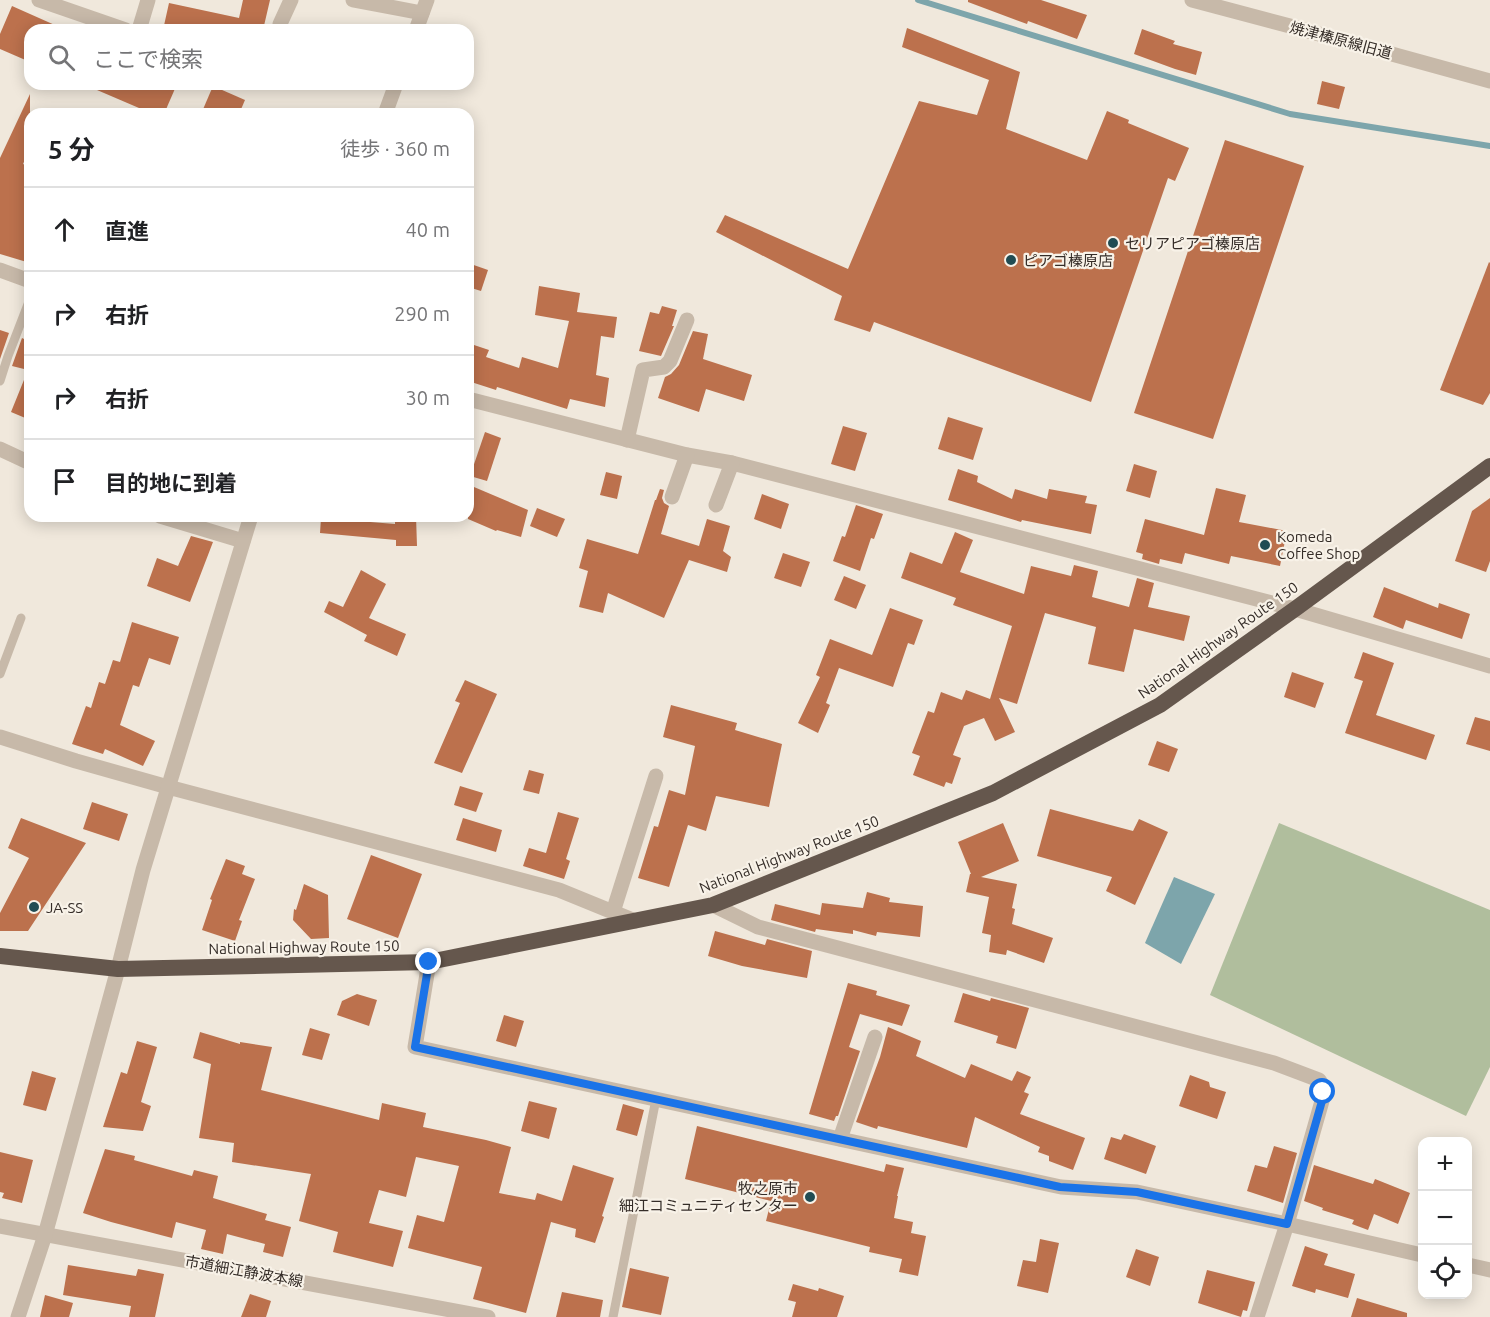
<!DOCTYPE html>
<html lang="ja">
<head>
<meta charset="utf-8">
<style>
  :root { --surface:#fff; --page:#f2f2f2; --text:#202124; --muted:#757577; --line:#e0e0e0 }
  body { margin:0; font-family:Ubuntu,"Noto Sans JP",sans-serif; background:var(--page); color:var(--text) }
  .controls { position:absolute; right:18px; bottom:18px; display:grid; overflow:hidden; border-radius:12px; box-shadow:0 3px 15px #0003 }
  .controls button { width:54px; height:54px; display:grid; place-items:center; padding:0; border:0; border-bottom:2px solid var(--line); background:var(--surface); color:var(--text); font:30px sans-serif }
  .stop { position:absolute; width:18px; height:18px; margin:-14px; border:4px solid #1a73e8; border-radius:50%; background:#fff }
  .stop.end { background:#1a73e8; border-color:#fff; box-shadow:0 2px 6px #0008 }
  .list { margin:0; padding:0; list-style:none }
  h2 { display:flex; justify-content:space-between; align-items:center; height:78px; margin:0; padding:0 24px; font-size:26px }
  h2 small { font-size:20px; font-weight:400; color:var(--muted) }
  .list li { display:grid; grid-template-columns:39px 1fr auto; gap:18px; align-items:center; box-sizing:border-box; height:84px; padding:0 24px; border-top:2px solid var(--line) }
  .list b { display:block; font-size:22px; white-space:nowrap }
  .list em { font-size:20px; font-style:normal; color:var(--muted) }
  .icon { flex:none; width:33px; height:33px; fill:none; stroke:currentColor; stroke-width:2; stroke-linecap:round; stroke-linejoin:round }
  .map { position:relative; flex:none; width:1490px; height:1317px; overflow:hidden }
  .search { position:absolute; background:var(--surface); box-shadow:0 3px 15px #0003; left:24px; top:24px; width:450px; height:66px; display:flex; align-items:center; gap:15px; box-sizing:border-box; padding:0 21px; border-radius:18px; color:var(--muted); font-size:22px }
  .panel { position:absolute; background:var(--surface); box-shadow:0 3px 15px #0003; left:24px; top:108px; width:450px; height:414px; border-radius:18px }
  .map>svg:first-child { display:block }
</style>
</head>
<body>
<div class="map">
<svg width="1490" height="1317" viewBox="0 0 1490 1317">
  <rect width="100%" height="100%" fill="#f0e8dc"/>
  <polygon fill="#b0be9d" points="1279,823 1490,910 1490,1067 1466,1116 1210,995"/>
  <polygon fill="#7da5ab" points="1174,877 1215,894 1181,964 1145,943"/>
  <g fill="none" stroke-linecap="round" stroke-linejoin="round">
    <polyline stroke="#7da5ab" stroke-width="6" points="918,0 1290,114 1490,146"/>
  </g>
  <g fill="#bc714d">
    <polygon points="243,0 270,0 263,30 163,30 169,3 239,18"/>
    <polygon points="968,0 1041,0 1087,15 1077,39 1028,21 1027,24 968,2"/>
    <polygon points="12,6 66,30 30,30 30,62 0,49 0,34"/>
    <polygon points="907,28 1020,72 1006,129 1087,160 1107,111 1129,120 1128,123 1189,148 1175,181 1168,178 1091,402 874,322 870,332 834,320 842,296 716,232 725,215 848,269 919,101 977,115 989,80 902,47"/>
    <polygon points="1142,29 1175,41 1173,44 1202,52 1196,75 1175,69 1134,54"/>
    <polygon points="1322,81 1345,87 1339,109 1317,104"/>
    <polygon points="83,84 177,84 164,114 153,114"/>
    <polygon points="213,86 245,100 239,114 201,114"/>
    <polygon points="30,94 30,149 23,164 30,167 30,263 0,254 0,158"/>
    <polygon points="1225,140 1304,166 1213,439 1134,413"/>
    <polygon points="1489,262 1490,263 1490,393 1483,405 1440,390"/>
    <polygon points="468,263 488,270 481,291 468,287"/>
    <polygon points="539,286 580,293 577,312 617,317 614,338 601,336 596,375 609,378 605,407 570,399 567,409 497,387 496,390 468,381 468,343 489,350 486,357 519,368 522,357 558,368 569,321 535,315"/>
    <polygon points="662,306 677,310 672,326 674,326 661,356 639,351 650,312 659,314"/>
    <polygon points="0,330 9,333 0,359"/>
    <polygon points="693,331 708,334 703,359 752,375 744,401 706,389 699,412 658,398 665,377 671,374 679,365"/>
    <polygon points="22,338 30,342 30,420 11,412 28,370 12,366"/>
    <polygon points="948,417 983,428 973,460 938,449"/>
    <polygon points="843,426 867,433 855,471 831,464"/>
    <polygon points="485,432 501,438 487,481 470,476"/>
    <polygon points="1134,464 1157,471 1150,498 1126,491"/>
    <polygon points="958,469 978,476 977,482 1012,499 1015,489 1047,499 1049,489 1087,496 1085,503 1097,505 1091,534 1022,520 1021,522 948,500"/>
    <polygon points="606,472 622,476 617,499 600,495"/>
    <polygon points="474,487 528,510 521,537 497,530 496,531 468,519 468,502"/>
    <polygon points="1216,488 1246,495 1239,522 1287,531 1280,566 1231,556 1229,564 1185,553 1182,564 1160,559 1159,564 1142,559 1143,554 1136,552 1145,519 1204,535"/>
    <polygon points="660,489 664,490 662,498 664,503 669,506 661,534 699,546 707,519 730,526 723,551 731,557 727,572 689,560 664,618 608,593 603,613 579,607 588,571 579,568 587,539 638,554 655,500 656,500"/>
    <polygon points="762,494 789,504 781,529 754,519"/>
    <polygon points="1490,498 1490,561 1486,572 1455,561 1472,511"/>
    <polygon points="856,505 883,514 874,539 871,538 860,571 833,561 842,536 845,537"/>
    <polygon points="537,508 565,519 557,537 530,526"/>
    <polygon points="395,516 416,516 417,546 396,546 396,540 320,533 321,518 395,524"/>
    <polygon points="955,532 973,540 960,572 1024,594 1031,566 1071,576 1074,565 1098,571 1092,597 1129,607 1137,578 1154,583 1148,607 1190,616 1184,641 1134,629 1124,672 1088,664 1096,627 1045,613 1017,704 999,698 1015,732 995,741 984,718 964,726 953,755 961,758 952,784 946,782 944,787 913,775 920,756 912,753 928,711 934,713 941,692 962,700 966,690 990,699 1012,626 953,605 956,598 901,578 910,552 942,564"/>
    <polygon points="191,536 213,542 190,602 147,586 157,558 178,566"/>
    <polygon points="783,553 810,562 801,587 774,578"/>
    <polygon points="361,570 386,584 369,618 406,634 397,656 364,641 367,635 324,612 329,601 343,607"/>
    <polygon points="844,576 866,585 856,609 834,600"/>
    <polygon points="1384,587 1438,608 1439,603 1470,614 1462,639 1406,620 1403,629 1373,617"/>
    <polygon points="890,608 923,620 914,645 908,643 893,687 839,668 826,703 830,705 818,733 798,723 820,677 816,675 830,639 872,655"/>
    <polygon points="132,622 179,637 170,665 149,658 139,687 133,685 120,725 155,741 143,766 105,749 103,754 72,744 86,706 91,708 99,682 105,684 113,660 120,662"/>
    <polygon points="1363,652 1394,663 1376,715 1435,735 1426,760 1345,733 1363,681 1354,678"/>
    <polygon points="1292,672 1324,683 1315,708 1284,697"/>
    <polygon points="465,680 497,694 462,773 434,763 460,703 455,701"/>
    <polygon points="671,705 737,723 735,730 782,744 769,807 716,796 706,831 688,825 669,887 638,878 654,826 658,827 669,790 685,795 695,746 663,737"/>
    <polygon points="1475,717 1490,721 1490,751 1466,744"/>
    <polygon points="1157,741 1178,749 1169,772 1148,765"/>
    <polygon points="529,770 544,774 539,794 523,790"/>
    <polygon points="460,786 483,793 476,812 454,805"/>
    <polygon points="92,802 128,814 119,841 83,829"/>
    <polygon points="1050,809 1133,831 1139,819 1168,832 1135,905 1106,891 1112,877 1037,856"/>
    <polygon points="558,812 579,818 566,859 570,861 564,879 523,866 529,848 546,853"/>
    <polygon points="21,818 86,843 28,931 0,931 0,913 29,858 8,848"/>
    <polygon points="463,818 502,830 496,852 456,840"/>
    <polygon points="1003,823 1019,861 981,877 1017,884 1012,908 1015,909 1012,924 1053,938 1044,963 1007,950 1006,955 989,952 991,935 982,933 989,897 966,892 970,874 971,874 958,842"/>
    <polygon points="371,855 422,874 398,938 347,919"/>
    <polygon points="226,859 245,866 242,874 255,879 239,920 242,921 235,941 202,930 212,900 210,899"/>
    <polygon points="304,884 328,895 329,938 311,939 293,920 294,909 296,910"/>
    <polygon points="867,892 890,898 889,902 923,906 920,937 877,932 876,936 853,930 853,934 816,929 815,932 771,920 775,904 820,915 822,903 863,908"/>
    <polygon points="715,931 765,945 767,939 812,951 807,978 742,966 708,956"/>
    <polygon points="848,983 877,991 876,995 910,1005 902,1026 860,1014 849,1047 860,1051 838,1116 836,1116 834,1121 809,1114"/>
    <polygon points="963,993 990,1001 991,998 1029,1008 1016,1049 996,1043 998,1036 954,1022"/>
    <polygon points="357,994 377,1000 369,1026 337,1015 342,1001"/>
    <polygon points="504,1015 524,1021 516,1047 496,1041"/>
    <polygon points="888,1027 921,1041 916,1056 965,1078 971,1064 1012,1081 1017,1071 1031,1077 1024,1092 1029,1094 1020,1114 1085,1138 1073,1170 1049,1161 1049,1156 1038,1152 1040,1147 975,1117 967,1148 878,1126 877,1129 856,1122 880,1057"/>
    <polygon points="310,1028 330,1034 322,1060 302,1055"/>
    <polygon points="200,1032 240,1044 240,1042 272,1047 261,1090 379,1120 382,1103 426,1113 423,1127 486,1140 511,1147 499,1193 535,1200 537,1193 562,1201 573,1165 614,1178 602,1216 604,1217 595,1243 575,1237 576,1229 551,1222 526,1313 473,1299 482,1267 408,1248 417,1215 444,1222 459,1166 416,1157 406,1197 379,1190 369,1223 403,1231 393,1267 333,1252 338,1232 299,1221 311,1174 232,1162 234,1143 199,1138 211,1064 193,1058"/>
    <polygon points="137,1041 157,1047 141,1102 151,1106 143,1131 103,1127 121,1072 127,1074"/>
    <polygon points="32,1071 56,1078 46,1111 23,1105"/>
    <polygon points="1190,1075 1209,1082 1210,1087 1226,1092 1217,1119 1179,1106"/>
    <polygon points="529,1101 557,1108 549,1139 521,1131"/>
    <polygon points="623,1104 644,1110 637,1136 616,1130"/>
    <polygon points="697,1126 884,1172 886,1164 904,1168 897,1196 898,1196 894,1218 913,1222 911,1233 926,1236 918,1276 899,1272 902,1259 869,1252 870,1247 766,1221 771,1201 685,1179"/>
    <polygon points="1124,1134 1156,1146 1146,1174 1104,1159 1111,1137 1121,1140"/>
    <polygon points="1274,1146 1297,1153 1283,1203 1247,1191 1255,1165 1267,1168"/>
    <polygon points="105,1149 135,1156 134,1160 192,1176 194,1170 218,1176 213,1198 267,1214 265,1220 291,1227 283,1257 263,1252 265,1244 227,1234 223,1254 201,1249 206,1230 176,1222 172,1238 111,1222 83,1213"/>
    <polygon points="0,1152 33,1160 22,1203 2,1198 4,1193 0,1192"/>
    <polygon points="1314,1165 1373,1184 1375,1179 1410,1193 1398,1224 1374,1214 1368,1230 1352,1224 1354,1220 1322,1210 1323,1208 1304,1201"/>
    <polygon points="1040,1239 1059,1243 1048,1293 1017,1286 1023,1260 1036,1262"/>
    <polygon points="1305,1246 1328,1254 1324,1265 1355,1274 1348,1298 1316,1289 1315,1293 1292,1286"/>
    <polygon points="1136,1249 1159,1257 1150,1286 1126,1277"/>
    <polygon points="68,1265 136,1276 138,1269 164,1274 155,1317 129,1317 131,1306 63,1295"/>
    <polygon points="630,1268 669,1277 661,1315 622,1307"/>
    <polygon points="1207,1270 1255,1282 1247,1311 1243,1310 1241,1317 1198,1303"/>
    <polygon points="793,1284 818,1291 819,1288 844,1296 837,1317 792,1317 796,1302 788,1300"/>
    <polygon points="562,1292 603,1300 600,1317 556,1317"/>
    <polygon points="250,1294 271,1301 266,1317 241,1317"/>
    <polygon points="45,1295 73,1303 69,1317 40,1317"/>
    <polygon points="1357,1298 1407,1313 1407,1317 1351,1317"/>
  </g>
  <g fill="none" stroke-linecap="round" stroke-linejoin="round">
    <g stroke="#c7b9a9" stroke-width="9">
      <polyline points="0,381 8,356 30,299"/>
      <polyline points="0,674 21,618"/>
      <polyline points="613,1317 656,1099"/>
    </g>
    <g stroke="#c7b9a9" stroke-width="15">
      <polyline points="39,0 126,30"/>
      <polyline points="353,0 422,13"/>
      <polyline points="280,24 291,0"/>
      <polyline points="139,30 148,0"/>
      <polyline points="0,270 30,281"/>
      <polyline points="468,399 687,455 732,463 1295,609 1490,666"/>
      <polyline points="627,440 643,370 664,367 670,361 687,320"/>
      <polyline points="0,449 30,463"/>
      <polyline points="672,497 687,455"/>
      <polyline points="716,505 732,463"/>
      <polyline points="160,516 243,541"/>
      <polyline points="0,737 76,761 168,787 559,890 635,921"/>
      <path d="M713 905 758 927 1274 1063 1319 1080C1324 1086 1323 1093 1322 1101L1287 1224 1257 1317"/>
      <polyline points="613,912 656,776"/>
      <polyline points="429,962 415,1047 1061,1187 1137,1192 1287,1224 1422,1255"/>
      <polyline points="840,1139 875,1037"/>
      <polyline points="0,1226 488,1317"/>
      <polyline points="1468,1265 1490,1270"/>
    </g>
    <g stroke="#c7b9a9" stroke-width="15">
      <polyline points="1192,0 1290,26 1490,81"/>
      <polyline points="416,30 427,0"/>
      <polyline points="385,114 396,84"/>
      <polyline points="18,1317 45,1235 118,969 143,870 251,516"/>
    </g>
    <polyline stroke="#65574d" stroke-width="16" points="0,956 118,969 429,962 713,905 993,793 1160,705 1295,609 1490,466"/>
  </g>
  <g fill="none" stroke-linecap="round" stroke-linejoin="round">
    <polyline stroke="#1a73e8" stroke-width="8" points="429,962 415,1047 1060,1187 1137,1192 1287,1224 1322,1101 1323,1092"/>
  </g>
  <g fill="#214c53" stroke="#f8f2e8" stroke-width="2">
    <circle cx="1113" cy="243" r="6"/>
    <circle cx="1011" cy="260" r="6"/>
    <circle cx="1265" cy="545" r="6"/>
    <circle cx="34" cy="907" r="6"/>
    <circle cx="810" cy="1197" r="6"/>
  </g>
  <g text-anchor="middle" dominant-baseline="central" stroke-width="4.5" stroke-linejoin="round" paint-order="stroke">
    <g font-size="15" fill="#352d28" stroke="#f8f2e8">
      <text transform="translate(1341 40) rotate(15)">焼津榛原線旧道</text>
      <text transform="translate(1218 640) rotate(-35)">National Highway Route 150</text>
      <text transform="translate(789 854) rotate(-21)">National Highway Route 150</text>
      <text transform="translate(304 947) rotate(-1)">National Highway Route 150</text>
      <text transform="translate(244 1271) rotate(10)">市道細江静波本線</text>
    </g>
    <g font-size="15" fill="#352d28" stroke="#f8f2e8" text-anchor="start">
      <text x="1125" y="243">セリアピアゴ榛原店</text>
      <text x="1023" y="260">ピアゴ榛原店</text>
      <text x="1277" y="536">Komeda<tspan x="1277" dy="17">Coffee Shop</tspan></text>
      <text x="46" y="907">JA-SS</text>
      <text x="798" y="1188" text-anchor="end">牧之原市<tspan x="798" dy="17">細江コミュニティセンター</tspan></text>
    </g>
  </g>
</svg>
<div class="controls">
<button>+</button>
<button>−</button>
<button><svg class="icon" aria-label="locate" viewBox="0 0 24 24"><circle cx="12" cy="12" r="6"/><path d="M12 2v4M12 18v4M2 12h4M18 12h4"/></svg></button>
</div>
<div class="stop" style="left:1323px;top:1092px"></div>
<div class="stop end" style="left:429px;top:962px"></div>
<div class="search"><svg class="icon" aria-label="search" viewBox="0 0 24 24"><circle cx="10" cy="10" r="6"/><path d="M15 15l6 6"/></svg>ここで検索</div>
<section class="panel">
<h2>5 分<small>徒歩 · 360 m</small></h2>
<ul class="list">
<li><svg class="icon" aria-label="ahead" viewBox="0 0 24 24"><path d="M12 20V5M6 11l6-6 6 6"/></svg><div><b>直進</b></div><em>40 m</em></li>
<li><svg class="icon" aria-label="right" viewBox="0 0 24 24"><path d="M7 20v-9h11M14 6l5 5-5 5"/></svg><div><b>右折</b></div><em>290 m</em></li>
<li><svg class="icon" aria-label="right" viewBox="0 0 24 24"><path d="M7 20v-9h11M14 6l5 5-5 5"/></svg><div><b>右折</b></div><em>30 m</em></li>
<li><svg class="icon" aria-label="arrive" viewBox="0 0 24 24"><path d="M6 21V4h12l-3 4 3 4H6"/></svg><div><b>目的地に到着</b></div></li>
</ul>
</section>
</div>
</body>
</html>
